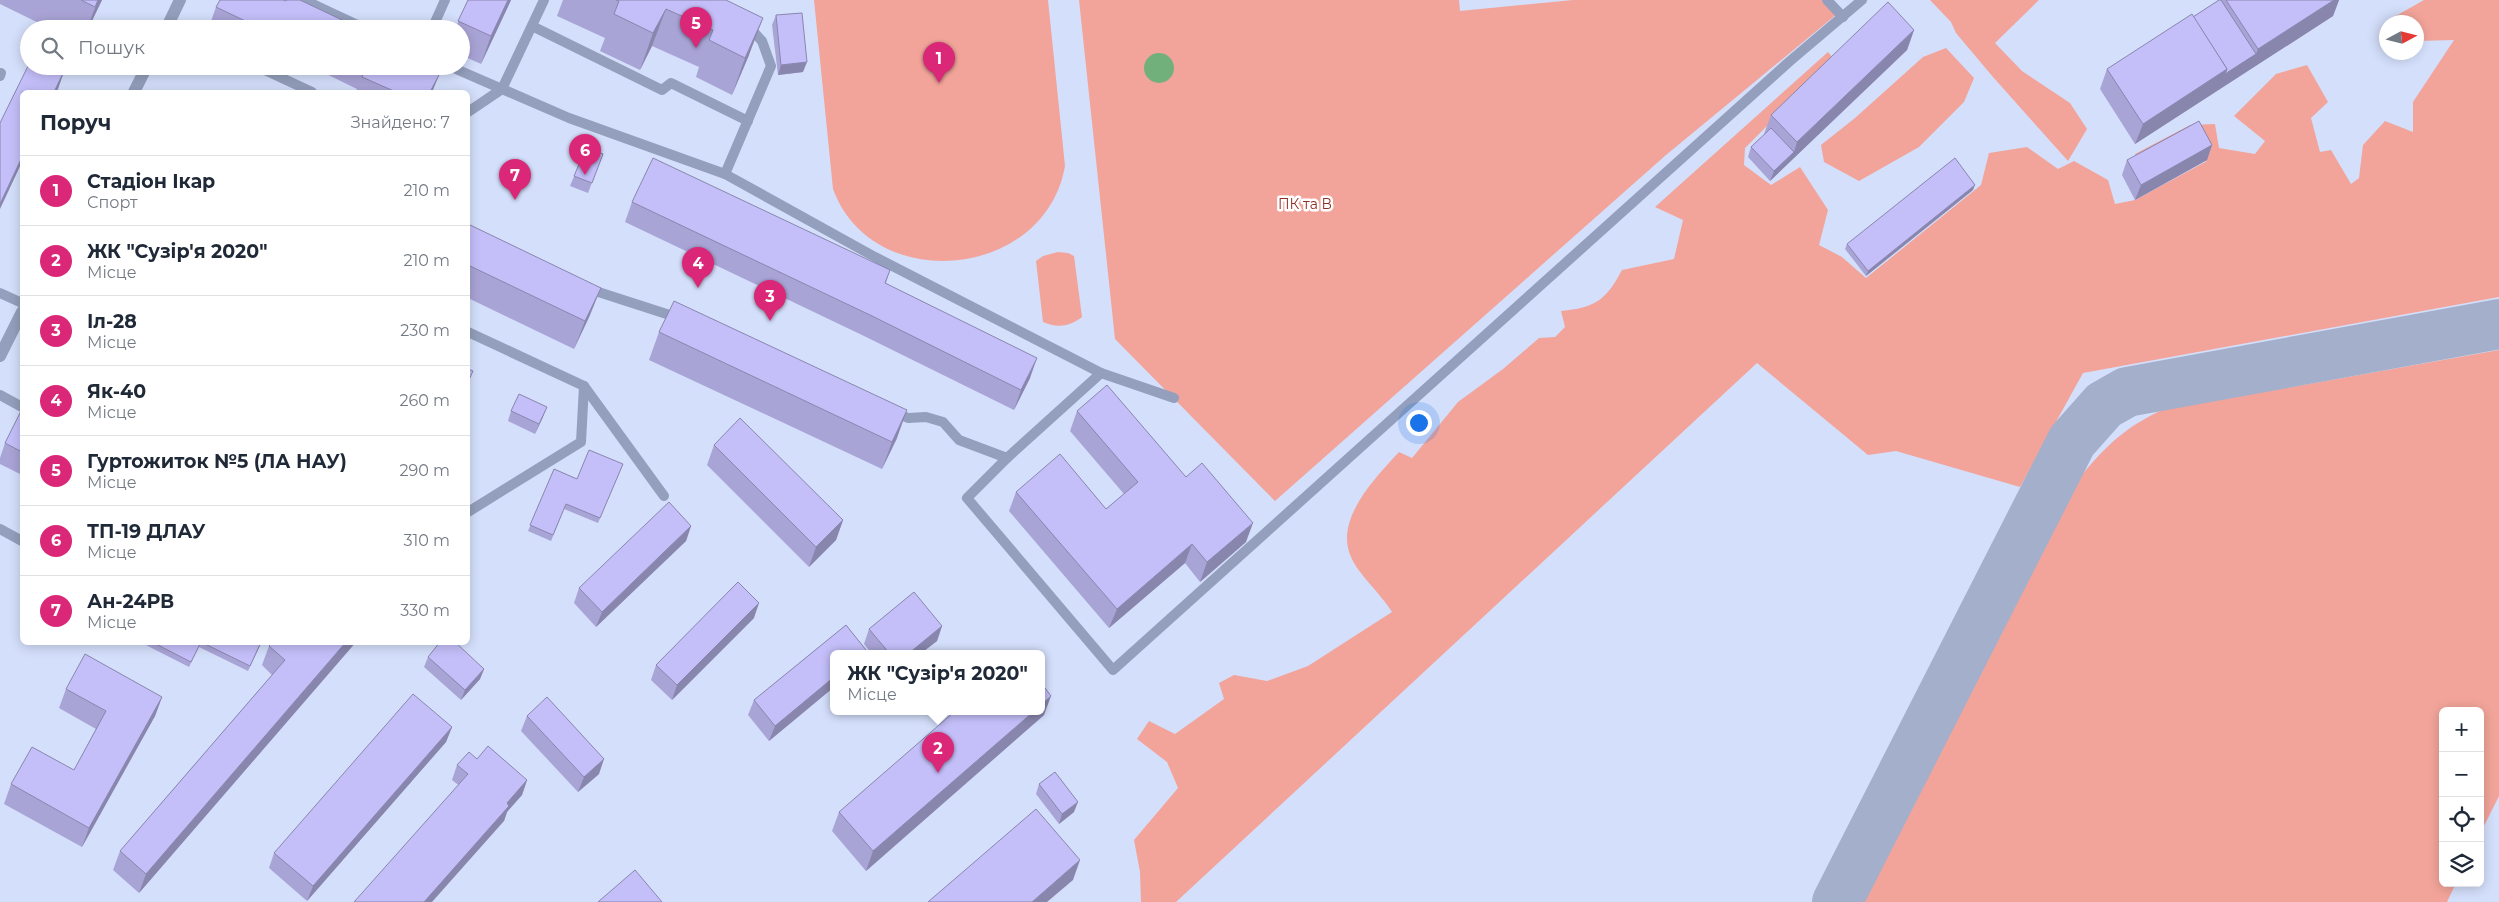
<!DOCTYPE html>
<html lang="uk">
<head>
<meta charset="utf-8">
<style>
  :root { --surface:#fff; --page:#f6f6f7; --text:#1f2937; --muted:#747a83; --line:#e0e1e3; --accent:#db2777 }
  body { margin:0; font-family:Montserrat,sans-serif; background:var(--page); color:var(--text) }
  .controls { position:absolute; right:15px; bottom:15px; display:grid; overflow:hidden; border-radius:8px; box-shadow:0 2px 12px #0003 }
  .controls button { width:45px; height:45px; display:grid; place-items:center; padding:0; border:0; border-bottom:1px solid var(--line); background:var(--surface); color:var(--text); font:25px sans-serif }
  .compass { position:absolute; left:2379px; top:15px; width:45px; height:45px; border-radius:50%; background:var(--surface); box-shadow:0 2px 12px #0003; rotate:83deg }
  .you { position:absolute; left:1418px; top:422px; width:18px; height:18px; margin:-12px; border:4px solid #fff; border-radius:50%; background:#1a73e8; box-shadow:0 0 0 8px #1a73e833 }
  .badge { display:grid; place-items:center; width:32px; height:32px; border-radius:50%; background:var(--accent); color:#fff; font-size:16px; font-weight:700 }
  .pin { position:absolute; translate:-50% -41px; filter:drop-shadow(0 1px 2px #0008) }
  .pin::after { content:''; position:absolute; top:26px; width:18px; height:15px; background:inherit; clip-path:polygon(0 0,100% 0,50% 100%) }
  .popup { position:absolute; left:830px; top:650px; width:215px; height:65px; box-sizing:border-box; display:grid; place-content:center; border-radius:8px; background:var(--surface); filter:drop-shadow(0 1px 4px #0005); font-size:16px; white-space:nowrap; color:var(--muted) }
  .popup b { font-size:19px; color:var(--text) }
  .popup::after { content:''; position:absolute; left:50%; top:100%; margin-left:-10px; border:10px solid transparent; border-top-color:var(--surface) }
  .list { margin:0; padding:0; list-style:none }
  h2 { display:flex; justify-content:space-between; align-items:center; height:65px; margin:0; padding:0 20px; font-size:21px }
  h2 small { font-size:16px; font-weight:400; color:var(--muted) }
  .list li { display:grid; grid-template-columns:32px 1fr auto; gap:15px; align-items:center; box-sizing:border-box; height:70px; padding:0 20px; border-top:1px solid var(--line) }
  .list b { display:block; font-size:19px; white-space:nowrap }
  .list p { margin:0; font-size:16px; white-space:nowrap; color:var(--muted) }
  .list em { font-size:16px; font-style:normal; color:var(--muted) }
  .icon { flex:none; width:28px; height:28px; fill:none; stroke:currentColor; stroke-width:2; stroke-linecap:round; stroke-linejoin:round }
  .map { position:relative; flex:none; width:2499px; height:902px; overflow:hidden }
  .search { position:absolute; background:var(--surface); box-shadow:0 2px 12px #0003; left:20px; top:20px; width:450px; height:55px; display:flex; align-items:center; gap:12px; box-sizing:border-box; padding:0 18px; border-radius:28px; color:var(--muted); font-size:19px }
  .panel { position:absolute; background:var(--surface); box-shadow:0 2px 12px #0003; left:20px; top:90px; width:450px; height:555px; border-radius:8px }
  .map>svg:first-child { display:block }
</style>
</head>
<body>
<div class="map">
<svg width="2499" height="902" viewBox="0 0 2499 902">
  <rect width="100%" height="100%" fill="#d4dffb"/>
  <g fill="#f2a49a">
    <path d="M814 0H1048L1065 166C1045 280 872 296 833 189Z"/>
    <polygon points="1079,0 1459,0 1460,11 1573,0 1822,0 1837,14 1666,155 1275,501 1115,339"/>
    <polygon points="1930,0 2039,0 1995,43 2022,71 2070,103 2087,129 2068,161 1993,77 1956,33 1951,22"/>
    <path d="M2424 0H2499V297L2083 373 2020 487 1896 451 1868 455 1757 363 1176 902H1141L1140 872 1134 840 1178 788 1167 762 1137 739 1149 721 1175 734 1224 699 1219 683 1234 675 1267 681 1308 666 1392 612C1382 595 1358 574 1351 557 1334 519 1376 477 1399 452L1412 458 1458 402 1503 369 1539 338 1555 337 1565 327 1561 311C1595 308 1606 300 1622 270L1674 259 1683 220 1655 207 1828 52 1834 59 1745 148 1744 165 1771 185 1800 167 1828 210 1819 245 1842 257 1866 278 1981 185 1989 153 2027 147 2058 169 2074 161 2108 180 2115 204 2135 200 2207 161 2140 166 2135 154 2190 125 2215 124 2219 148 2255 154 2265 141 2234 116 2276 74 2307 65 2328 102 2311 118 2320 152 2331 150 2351 184 2359 178 2363 145 2385 121 2413 132V102L2454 40 2417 41V22L2394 17Z"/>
    <polygon points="1946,48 1974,78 1964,102 1919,147 1859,181 1824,162 1821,145 1855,118 1923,57"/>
    <path d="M1058 252 1068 253 1074 256 1082 317C1070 327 1056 328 1043 322L1036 261 1043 256Z"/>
    <path d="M2499 350V796L2480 834V711H2443V883H2456L2447 902H1861L2080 477C2107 445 2124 428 2162 410Z"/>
  </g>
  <circle fill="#72b07b" cx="1159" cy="68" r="15"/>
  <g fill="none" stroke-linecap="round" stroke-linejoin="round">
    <polyline stroke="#a4afcb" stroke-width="50" points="1837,902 2072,441 2104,405 2127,392 2499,324"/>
    <g stroke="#939fbc" stroke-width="10">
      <polyline points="304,0 366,29"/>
      <polyline points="1827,0 1843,17"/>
      <polyline points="532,26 662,90 671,83 748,121"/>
      <polyline points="432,29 445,0"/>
      <polyline points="256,66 312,92"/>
      <polyline points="449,66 569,118 725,174 875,257 1101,373"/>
      <polyline points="0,76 1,73"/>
      <polyline points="468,112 502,89 544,0"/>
      <polyline points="725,174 771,66 762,41 748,26"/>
      <polyline points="586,288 679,318"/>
      <polyline points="0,293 22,303"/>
      <polyline points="468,332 584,386 581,442 468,512"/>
      <polyline points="584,386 664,496"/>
      <polyline points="0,395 22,407"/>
      <polyline points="1174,398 1101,373 1007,458 967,498 1113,670 1790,61 1862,0"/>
      <polyline points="894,412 908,418 926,417 943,422 959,440 1007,458"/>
      <polyline points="0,529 22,541"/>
    </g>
    <g stroke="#939fbc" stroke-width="12">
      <polyline points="166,29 180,0"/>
      <polyline points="134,92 147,66"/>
      <polyline points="0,356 22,312"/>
    </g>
  </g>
  <g fill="#a9a4d6">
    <polygon points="0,0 102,0 88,29 51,29 0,4"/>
    <polygon points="468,0 511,0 481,64 461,55 461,29 455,29"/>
    <polygon points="563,0 726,0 749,55 732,95 696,77 699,67 652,46 640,70 600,51 605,38 557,16"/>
    <polygon points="2219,0 2339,0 2333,16 2135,144 2100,89 2107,69 2193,17"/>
    <polygon points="216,7 361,29 213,29 209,27"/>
    <polygon points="776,15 803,72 778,75 772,25"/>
    <polygon points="1914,30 1907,50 1770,181 1748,157 1751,147 1764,135 1764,134 1771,115"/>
    <polygon points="310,66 420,66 439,75 432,92 356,92 357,89"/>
    <polygon points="2212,145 2207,160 2135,200 2122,175 2127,160"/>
    <polygon points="586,148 603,154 588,193 570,186"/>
    <polygon points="1973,190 1866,276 1845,249 1847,244"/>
    <polygon points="632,202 890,270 886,283 1030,378 1014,410 862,335 625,222"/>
    <polygon points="468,224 590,315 574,349 468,298"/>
    <polygon points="659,332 897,438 882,469 649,360"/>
    <polygon points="22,409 22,475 0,464 0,458 5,443"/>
    <polygon points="511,411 543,417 535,434 508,421"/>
    <polygon points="1077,411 1186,477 1246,542 1200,582 1185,563 1109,628 1009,511 1016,492 1106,509 1124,494 1070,431"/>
    <polygon points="714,445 843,520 836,540 809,567 707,465"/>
    <polygon points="623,464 598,523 564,509 551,541 528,531 554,469 577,479"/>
    <polygon points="691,526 686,541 596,627 574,603 579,588"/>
    <polygon points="754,618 672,700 651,680 656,665"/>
    <polygon points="846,625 866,650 865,654 834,654 834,687 769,741 748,715 754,700"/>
    <polygon points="942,626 937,641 920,654 872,654 864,644 869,629"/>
    <polygon points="140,642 262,642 248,671 199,647 189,667"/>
    <polygon points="272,642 356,642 139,893 113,870 120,851 272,675 262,665 269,646"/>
    <polygon points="428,657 484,669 480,679 461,700 424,667"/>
    <polygon points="66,689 162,697 155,716 82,847 4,804 11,784 74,770 96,729 59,708"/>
    <polygon points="1044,715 866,871 832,831 839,812"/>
    <polygon points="527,716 599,774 578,792 521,731"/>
    <polygon points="452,727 446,742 307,901 269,868 274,853"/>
    <polygon points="477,759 527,780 522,795 507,812 504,821 452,780 457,765"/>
    <polygon points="1039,784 1074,812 1059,824 1036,794"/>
  </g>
  <g fill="#8986ae">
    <polygon points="98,0 102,0 88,29 87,29"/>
    <polygon points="508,0 511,0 481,64 491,36"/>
    <polygon points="2334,0 2339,0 2333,16 2135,144 2143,124 2227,69 2256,54 2258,49"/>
    <polygon points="666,9 652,46 640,70 653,33"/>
    <polygon points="763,18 749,55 732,95 745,58"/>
    <polygon points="1914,30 1907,50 1770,181 1774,171 1794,152 1797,142"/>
    <polygon points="807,62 803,72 778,75 781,65"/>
    <polygon points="65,69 58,89 56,92 54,92"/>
    <polygon points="439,75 432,92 430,92"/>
    <polygon points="2212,145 2207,160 2135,200 2141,185"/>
    <polygon points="22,157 22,162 0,209 0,204"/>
    <polygon points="1975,185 1973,190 1866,276 1868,271"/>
    <polygon points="601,288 590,315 574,349 585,321"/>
    <polygon points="1037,358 1030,378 1014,410 1021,390"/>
    <polygon points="547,407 543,417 535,434 539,424"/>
    <polygon points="907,410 897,438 882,469 892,442"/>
    <polygon points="843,520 836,540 809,567 816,547"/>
    <polygon points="1253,523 1246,542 1200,582 1207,562"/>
    <polygon points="691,526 686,541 596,627 602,612"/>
    <polygon points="1192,544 1185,563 1109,628 1117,609"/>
    <polygon points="759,603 754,618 672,700 677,685"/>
    <polygon points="942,626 937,641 920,654 908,654"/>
    <polygon points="346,642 356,642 139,893 146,874"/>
    <polygon points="484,669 480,679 461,700 465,690"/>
    <polygon points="834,677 834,687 769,741 775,726"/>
    <polygon points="1051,696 1044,715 866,871 873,851 1033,712 1042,712 1042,704"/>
    <polygon points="162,697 155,716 82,847 89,828"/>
    <polygon points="452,727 446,742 307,901 313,886"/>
    <polygon points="604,759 599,774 578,792 584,777"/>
    <polygon points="527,780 522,795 507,812 504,821 432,902 424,902 507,803"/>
    <polygon points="1078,802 1074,812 1059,824 1062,814"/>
    <polygon points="1080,860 1073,880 1047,902 1032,902"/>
  </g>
  <g fill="#c4bff9" stroke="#8986ae">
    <polygon points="81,0 98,0 95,7"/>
    <polygon points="220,0 283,0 286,1 287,0 300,0 361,29 262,29 216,7"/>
    <polygon points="468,0 508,0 491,36 458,21"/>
    <polygon points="616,0 726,0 763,18 745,58 709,40 713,30 666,9 653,33 614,14 619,1"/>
    <polygon points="2219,0 2221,0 2256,54 2225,74 2227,69 2193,17"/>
    <polygon points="2226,0 2334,0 2258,49"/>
    <polygon points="1888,2 1914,30 1797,142 1771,115"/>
    <polygon points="802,13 807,62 781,65 776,15"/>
    <polygon points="2192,14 2227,69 2143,124 2107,69"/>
    <polygon points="29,64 29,66 59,66 65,69 54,92 22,92 22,157 0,204 0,123"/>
    <polygon points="358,66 420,66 439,75 430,92 396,92 362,77 365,69"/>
    <polygon points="2199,121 2212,145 2141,185 2127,160"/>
    <polygon points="1771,128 1794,152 1774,171 1751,147"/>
    <polygon points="586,148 603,154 592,183 574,176"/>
    <polygon points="653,158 890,270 885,283 1037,358 1021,390 870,315 632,202"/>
    <polygon points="1955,158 1975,185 1868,271 1847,244"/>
    <polygon points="468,224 601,288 585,321 468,265"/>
    <polygon points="674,301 907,410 892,442 659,332"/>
    <polygon points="468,369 473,371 468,382"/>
    <polygon points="1107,385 1186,477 1202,463 1253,523 1207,562 1192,544 1117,609 1016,492 1060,454 1106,509 1138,482 1077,411"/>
    <polygon points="519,394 547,407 539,424 511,411"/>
    <polygon points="22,409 22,452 5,443"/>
    <polygon points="740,418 843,520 816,547 714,445"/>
    <polygon points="589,450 623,464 600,518 566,504 553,535 530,525 554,469 577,479"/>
    <polygon points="669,502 691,526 602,612 579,588"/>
    <polygon points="738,582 759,603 677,685 656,665"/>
    <polygon points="914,592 942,626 908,654 890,654 869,629"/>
    <polygon points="846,625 866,650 862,654 834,654 834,677 775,726 754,700"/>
    <polygon points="152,642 201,642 191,662"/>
    <polygon points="201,642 261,642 250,666"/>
    <polygon points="272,642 346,642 146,874 120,851 285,660 269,646"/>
    <polygon points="440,642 455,642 484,669 465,690 428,657"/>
    <polygon points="85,654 162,697 89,828 11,784 32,747 74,770 106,711 66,689"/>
    <polygon points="1042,684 1051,696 1042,704"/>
    <polygon points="413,694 452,727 313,886 274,853"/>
    <polygon points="547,697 604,759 584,777 527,716"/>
    <polygon points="954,712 1033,712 873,851 839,812"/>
    <polygon points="488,746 527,780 507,803 509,806 424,902 354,902 468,774 457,765 469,752 477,759"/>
    <polygon points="1055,772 1078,802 1062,814 1039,784"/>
    <polygon points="1036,809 1080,860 1032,902 928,902"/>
    <polygon points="635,870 662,902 598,902"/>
  </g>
  <g text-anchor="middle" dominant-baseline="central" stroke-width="5" stroke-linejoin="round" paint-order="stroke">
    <g font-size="14" fill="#8d2e26" stroke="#fff">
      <text x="1305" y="204">ПК та В</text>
    </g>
  </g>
</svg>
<div class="controls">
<button>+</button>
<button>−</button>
<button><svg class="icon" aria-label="locate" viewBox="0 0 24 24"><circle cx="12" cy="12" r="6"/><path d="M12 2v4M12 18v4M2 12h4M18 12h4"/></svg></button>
<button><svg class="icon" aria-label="layers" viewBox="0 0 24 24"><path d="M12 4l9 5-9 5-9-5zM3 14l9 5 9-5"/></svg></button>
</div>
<svg class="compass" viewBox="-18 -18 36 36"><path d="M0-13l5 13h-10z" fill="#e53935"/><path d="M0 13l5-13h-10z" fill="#747a83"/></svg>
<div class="you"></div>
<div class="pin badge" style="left:939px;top:83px">1</div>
<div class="pin badge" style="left:938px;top:773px">2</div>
<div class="popup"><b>ЖК &quot;Сузір'я 2020&quot;</b>Місце</div>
<div class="pin badge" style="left:770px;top:321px">3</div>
<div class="pin badge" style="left:698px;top:288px">4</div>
<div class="pin badge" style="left:696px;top:48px">5</div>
<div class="pin badge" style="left:585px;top:175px">6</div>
<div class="pin badge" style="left:515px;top:200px">7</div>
<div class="search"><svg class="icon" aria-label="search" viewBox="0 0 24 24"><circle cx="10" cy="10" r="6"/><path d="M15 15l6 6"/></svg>Пошук</div>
<section class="panel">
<h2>Поруч<small>Знайдено: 7</small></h2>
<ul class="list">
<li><span class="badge">1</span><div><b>Стадіон Ікар</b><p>Спорт</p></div><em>210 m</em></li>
<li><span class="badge">2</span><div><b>ЖК &quot;Сузір'я 2020&quot;</b><p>Місце</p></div><em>210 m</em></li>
<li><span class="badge">3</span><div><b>Іл-28</b><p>Місце</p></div><em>230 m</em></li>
<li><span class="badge">4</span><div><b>Як-40</b><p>Місце</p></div><em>260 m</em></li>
<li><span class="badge">5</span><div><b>Гуртожиток №5 (ЛА НАУ)</b><p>Місце</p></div><em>290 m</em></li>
<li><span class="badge">6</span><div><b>ТП-19 ДЛАУ</b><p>Місце</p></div><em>310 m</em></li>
<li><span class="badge">7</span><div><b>Ан-24РВ</b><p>Місце</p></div><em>330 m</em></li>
</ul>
</section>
</div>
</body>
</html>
